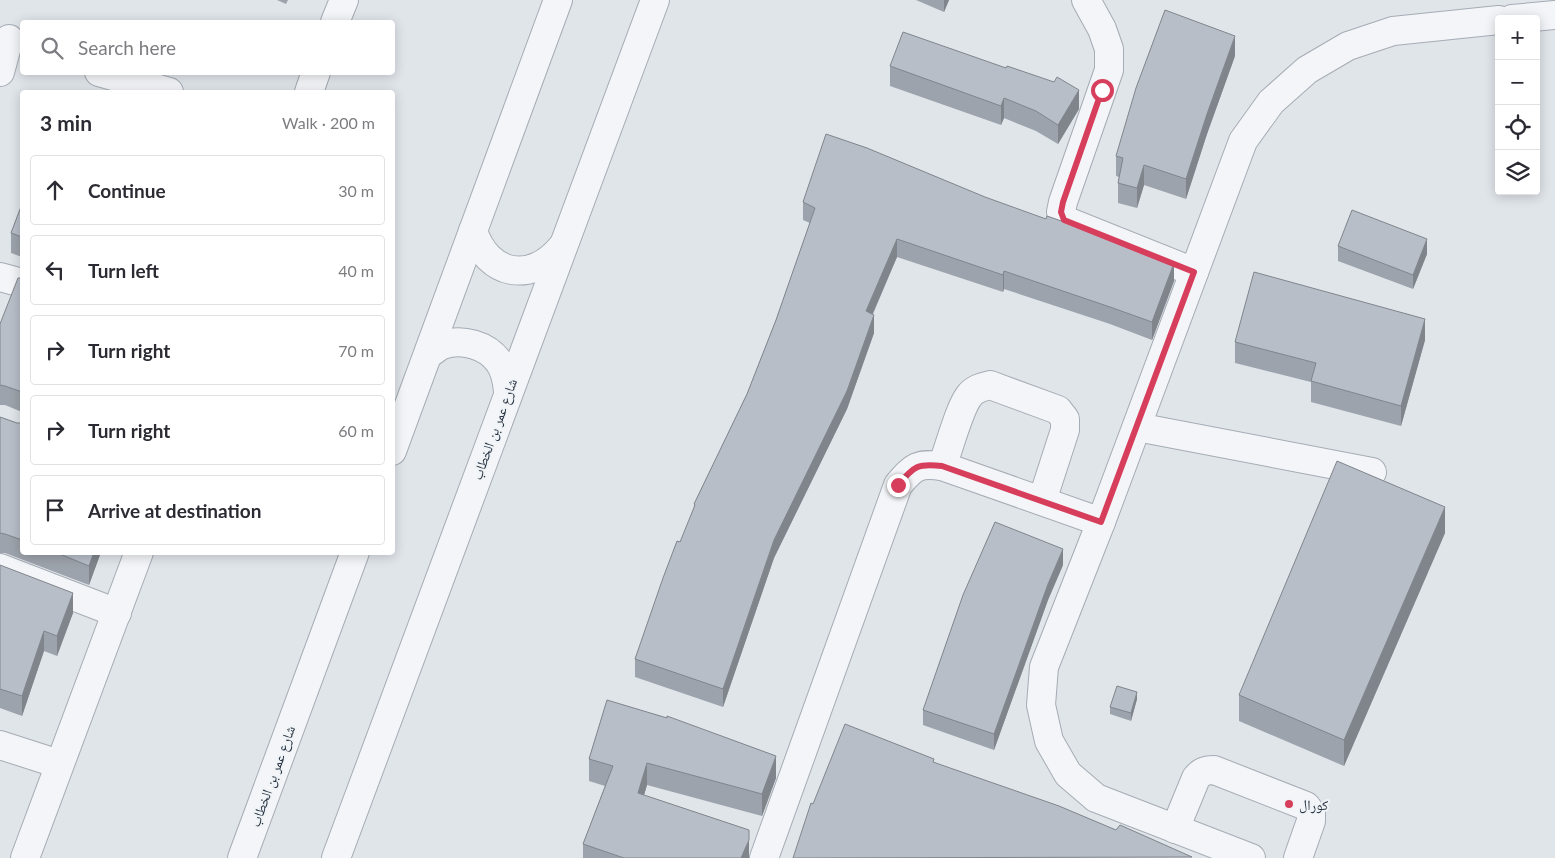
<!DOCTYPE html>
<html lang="en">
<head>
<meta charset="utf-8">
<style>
  :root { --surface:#fff; --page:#f2f2f3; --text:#2b2b33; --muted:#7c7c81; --line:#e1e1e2 }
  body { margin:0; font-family:Lato,"Noto Naskh Arabic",sans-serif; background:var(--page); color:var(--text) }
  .controls { position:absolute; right:15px; top:15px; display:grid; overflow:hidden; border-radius:5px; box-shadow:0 2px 12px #0003 }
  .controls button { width:45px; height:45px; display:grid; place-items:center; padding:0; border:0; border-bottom:1px solid var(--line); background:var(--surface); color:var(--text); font:25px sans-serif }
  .stop { position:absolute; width:15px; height:15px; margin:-11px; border:4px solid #d73e5c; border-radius:50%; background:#fff }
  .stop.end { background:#d73e5c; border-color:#fff; box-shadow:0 1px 5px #0008 }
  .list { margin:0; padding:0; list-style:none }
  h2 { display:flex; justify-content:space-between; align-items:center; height:65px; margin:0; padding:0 20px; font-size:21px }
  h2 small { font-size:16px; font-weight:400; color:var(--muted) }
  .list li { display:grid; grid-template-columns:32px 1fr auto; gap:15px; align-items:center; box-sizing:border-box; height:70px; margin:0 10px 10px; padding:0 10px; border:1px solid var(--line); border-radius:5px }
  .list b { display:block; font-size:19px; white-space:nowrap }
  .list em { font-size:16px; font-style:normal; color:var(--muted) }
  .icon { flex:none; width:28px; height:28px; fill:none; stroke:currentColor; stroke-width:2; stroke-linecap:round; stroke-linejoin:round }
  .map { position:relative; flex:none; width:1555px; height:858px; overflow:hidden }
  .search { position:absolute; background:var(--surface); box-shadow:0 2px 12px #0003; left:20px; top:20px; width:375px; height:55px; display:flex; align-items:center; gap:12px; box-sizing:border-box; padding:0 18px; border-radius:5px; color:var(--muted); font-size:19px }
  .panel { position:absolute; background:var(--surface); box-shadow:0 2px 12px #0003; left:20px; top:90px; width:375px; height:465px; border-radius:5px }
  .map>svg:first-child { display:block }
</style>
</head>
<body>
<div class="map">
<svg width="1555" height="858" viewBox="0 0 1555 858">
  <rect width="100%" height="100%" fill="#e0e5ea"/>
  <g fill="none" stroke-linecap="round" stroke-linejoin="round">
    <g stroke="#a5acb5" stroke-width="30">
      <g id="minor">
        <polyline points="1086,0 1102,29 1109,49 1109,70 1063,202 1061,212 1064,220 1194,272"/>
        <polyline points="1512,19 1555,15"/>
        <polyline points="335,22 344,0"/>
        <polyline points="0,72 9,39"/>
        <polyline points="99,72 169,92"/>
        <polyline points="309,92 316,72"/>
        <path d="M473 231C488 276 531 284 561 248"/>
        <polyline points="0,277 22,283"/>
        <path d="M429 354C433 351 438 347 442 345 462 338 487 345 499 362 505 370 507 381 508 391"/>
        <polyline points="1137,427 1372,472"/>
        <polyline points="392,451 558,0"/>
        <path d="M942 466C949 449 959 409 969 396 974 389 982 387 990 385L1058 410 1065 419V430L1042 501"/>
        <polyline points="0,568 117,613"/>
        <polyline points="0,745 59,764"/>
        <path d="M1175 829 1196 778C1201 772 1205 770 1214 770L1306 806 1311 813V821L1298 858"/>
        <polyline points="25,858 139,552"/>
        <polyline points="242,858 355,552"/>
        <polyline points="336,858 655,0"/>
        <path d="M764 858 898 485C914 466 918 463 942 466L1101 522"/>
        <polyline points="1251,858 1096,798 1068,774 1049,741 1041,705 1044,667 1101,522 1243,141 1271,102 1307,70 1348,46 1393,31 1499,20"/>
      </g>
    </g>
    <use href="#minor" stroke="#f4f5f8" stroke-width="28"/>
  </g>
  <g fill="#9da3ac">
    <polygon points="277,0 288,0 286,4"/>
    <polygon points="916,0 949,0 944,12"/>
    <polygon points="1235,56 1207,134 1186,199 1144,185 1137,208 1118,203 1118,183 1119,177 1116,176 1116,156"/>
    <polygon points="890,66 1079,109 1058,144 1036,131 1004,118 1001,125 890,86"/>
    <polygon points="803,202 1174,281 1152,340 1110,324 1004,289 1003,292 897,257 873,314 874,333 847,409 774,558 723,707 635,677 635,659 694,509 694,504 747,394 776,320 810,223 803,220"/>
    <polygon points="22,204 22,257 11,253 11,233"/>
    <polygon points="1338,246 1427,254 1413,289 1338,261"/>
    <polygon points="22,278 22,412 5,405 0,405 0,324"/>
    <polygon points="1425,340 1401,426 1311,402 1311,382 1235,363 1235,342"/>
    <polygon points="0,417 17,423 22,423 22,552 101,552 89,585 5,553 0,553"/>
    <polygon points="1445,533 1344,766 1239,721 1239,695"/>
    <polygon points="0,565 73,613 57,656 44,651 22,716 0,708"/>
    <polygon points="1063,565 1048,600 994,750 923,725 923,710"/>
    <polygon points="1137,699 1131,721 1110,714 1110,707"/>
    <polygon points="607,700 776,778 762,816 647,785 644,795 749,858 583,858 583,844 605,786 589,781 589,759"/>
  </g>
  <g fill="#80858c">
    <polygon points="944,0 949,0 944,12"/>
    <polygon points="1235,36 1235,56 1207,134 1186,199 1186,179 1207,114"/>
    <polygon points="1079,90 1079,109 1058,144 1058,125"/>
    <polygon points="1004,98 1004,118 1001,125 1001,106"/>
    <polygon points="1144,165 1144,185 1137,208 1137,188"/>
    <polygon points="897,239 897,257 866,329 866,311"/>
    <polygon points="1427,239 1427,254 1413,289 1413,275"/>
    <polygon points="1174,263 1174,281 1152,340 1152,322"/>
    <polygon points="1004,271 1004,289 1003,292 1003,275"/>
    <polygon points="874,315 874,333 847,409 774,558 723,707 723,689 774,540"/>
    <polygon points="1425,319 1425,340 1401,426 1401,406"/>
    <polygon points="1445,507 1445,533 1344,766 1344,740"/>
    <polygon points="1063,549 1063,565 1048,600 994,750 994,734 1048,584"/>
    <polygon points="94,552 101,552 89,585 89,566"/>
    <polygon points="73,593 73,613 57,656 57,636"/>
    <polygon points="44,631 44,651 22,716 22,696"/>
    <polygon points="1137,692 1137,699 1131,721 1131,713"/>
    <polygon points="776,756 776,778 762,816 762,794"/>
    <polygon points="647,763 647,785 638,815 638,793"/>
    <polygon points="749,830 749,858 741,858"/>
  </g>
  <g fill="#b7bec8" stroke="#80858c">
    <polygon points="1165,10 1235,36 1207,114 1186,179 1144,165 1137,188 1118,183 1123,158 1116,156 1136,88"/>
    <polygon points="903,32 1006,68 1007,66 1054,82 1057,77 1079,90 1058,125 1036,111 1004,98 1001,106 890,66"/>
    <polygon points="826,134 867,148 985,197 1046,219 1047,216 1096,233 1174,263 1152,322 1110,307 1004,271 1003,275 897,239 866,311 874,315 847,391 774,540 723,689 635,659 663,578 677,541 680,542 695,505 694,504 747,394 776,320 815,208 803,202"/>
    <polygon points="22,204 22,237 11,233"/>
    <polygon points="1352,210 1427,239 1413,275 1338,246"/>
    <polygon points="1254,272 1425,319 1401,406 1311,381 1316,363 1235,342"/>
    <polygon points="18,278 22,278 22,392 5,386 0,385 0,324"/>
    <polygon points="0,417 17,423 22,423 22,540 5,534 0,533"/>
    <polygon points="1337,461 1445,507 1344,740 1239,695"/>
    <polygon points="995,522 1063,549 1048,584 994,734 923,710 963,595"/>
    <polygon points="55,552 94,552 89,566"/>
    <polygon points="0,565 73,593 57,636 44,631 22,696 0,689"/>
    <polygon points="1117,686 1137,692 1131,713 1110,707"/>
    <polygon points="607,700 667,718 667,716 776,756 762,794 647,763 638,793 749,830 749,840 741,858 624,858 583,844 613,766 589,759"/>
    <polygon points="845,724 934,759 933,762 1059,806 1116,830 1120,825 1192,857 793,858 811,803 813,804"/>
  </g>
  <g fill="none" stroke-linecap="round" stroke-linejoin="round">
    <path stroke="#d73e5c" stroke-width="6" d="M898 485C914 466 918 463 942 466L1101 522 1194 272 1064 220 1061 212 1063 202 1102 90"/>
  </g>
  <circle fill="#d73e5c" stroke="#f0f4f7" stroke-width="2" cx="1289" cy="804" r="5"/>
  <g text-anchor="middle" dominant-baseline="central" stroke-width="4" stroke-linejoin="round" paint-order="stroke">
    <g font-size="14" fill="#283343" stroke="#f0f4f7">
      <text transform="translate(494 429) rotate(-70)">شارع عمر بن الخطاب</text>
      <text transform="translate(272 776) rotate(-70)">شارع عمر بن الخطاب</text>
    </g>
    <g font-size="14" fill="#283343" stroke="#f0f4f7" text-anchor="start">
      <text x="1299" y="804">كورال</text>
    </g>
  </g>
</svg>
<div class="controls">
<button>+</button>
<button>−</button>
<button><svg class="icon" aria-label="locate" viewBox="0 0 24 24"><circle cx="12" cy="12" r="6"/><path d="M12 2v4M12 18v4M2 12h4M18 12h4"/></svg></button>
<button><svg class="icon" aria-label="layers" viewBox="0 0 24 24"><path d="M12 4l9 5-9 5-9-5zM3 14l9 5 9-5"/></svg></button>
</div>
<div class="stop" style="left:1102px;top:90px"></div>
<div class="stop end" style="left:898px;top:485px"></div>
<div class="search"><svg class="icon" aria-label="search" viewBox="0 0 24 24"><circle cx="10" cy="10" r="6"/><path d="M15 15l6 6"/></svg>Search here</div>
<section class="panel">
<h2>3 min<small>Walk · 200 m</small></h2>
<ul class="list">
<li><svg class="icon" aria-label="ahead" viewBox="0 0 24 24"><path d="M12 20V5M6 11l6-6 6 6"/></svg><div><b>Continue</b></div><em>30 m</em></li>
<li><svg class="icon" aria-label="left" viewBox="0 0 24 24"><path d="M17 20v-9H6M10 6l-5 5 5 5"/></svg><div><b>Turn left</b></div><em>40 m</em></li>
<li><svg class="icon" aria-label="right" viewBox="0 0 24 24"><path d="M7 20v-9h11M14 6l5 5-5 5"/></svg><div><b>Turn right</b></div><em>70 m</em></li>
<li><svg class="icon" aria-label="right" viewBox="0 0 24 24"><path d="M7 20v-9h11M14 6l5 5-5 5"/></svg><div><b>Turn right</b></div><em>60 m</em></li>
<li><svg class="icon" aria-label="arrive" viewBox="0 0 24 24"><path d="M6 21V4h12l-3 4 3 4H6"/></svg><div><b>Arrive at destination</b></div></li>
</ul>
</section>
</div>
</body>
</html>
